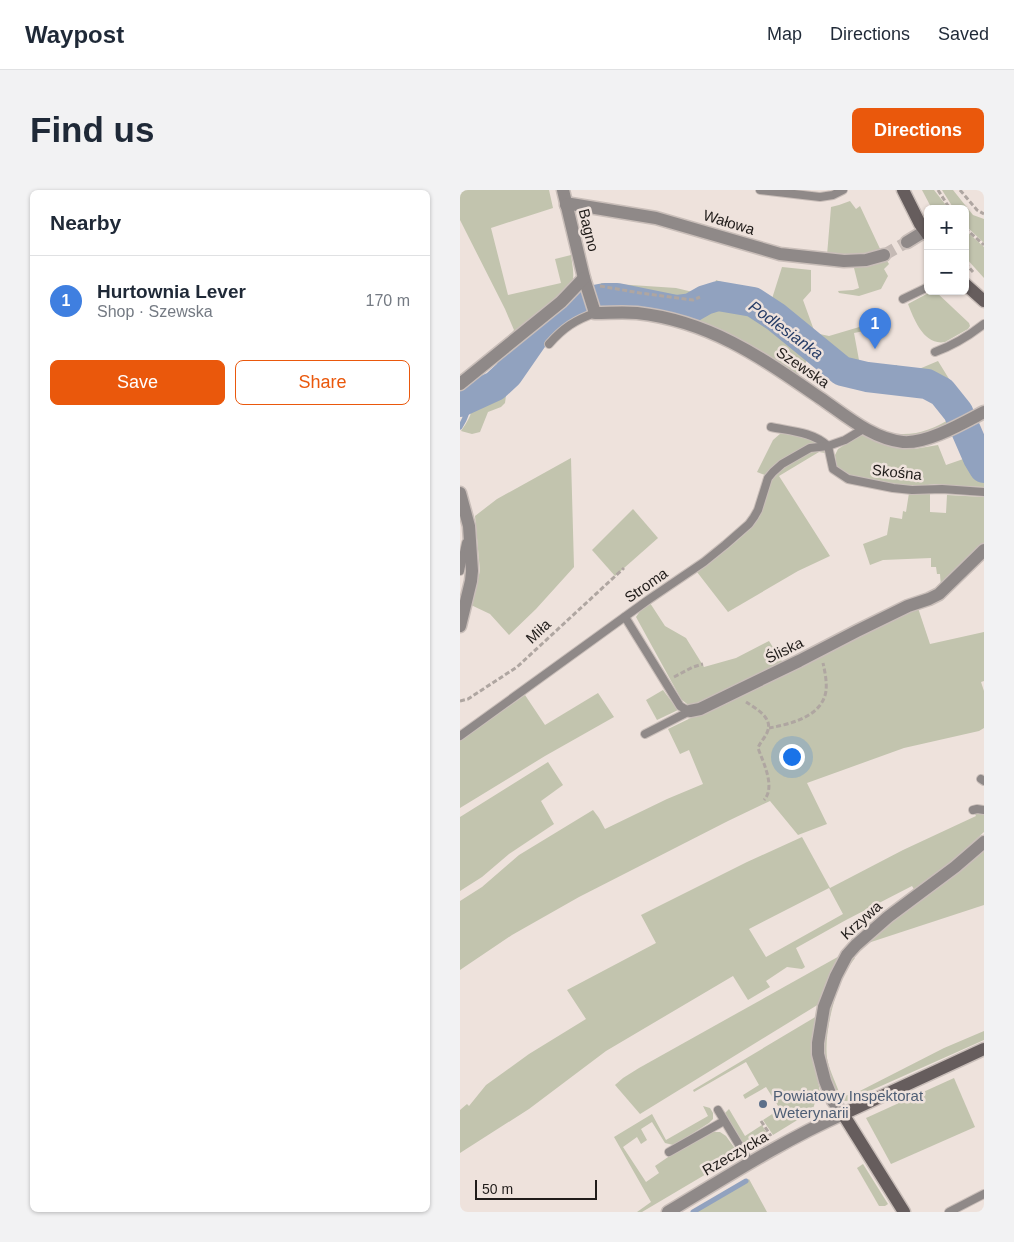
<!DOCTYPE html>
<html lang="en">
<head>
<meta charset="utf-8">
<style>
  :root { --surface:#fff; --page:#f2f2f3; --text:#1f2937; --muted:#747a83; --line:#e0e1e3; --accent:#ea580c }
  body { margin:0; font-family:Helvetica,sans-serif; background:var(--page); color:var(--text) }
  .controls { position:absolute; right:15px; top:15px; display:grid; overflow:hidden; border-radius:8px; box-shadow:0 1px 4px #0004 }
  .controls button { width:45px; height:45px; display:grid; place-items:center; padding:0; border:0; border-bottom:1px solid var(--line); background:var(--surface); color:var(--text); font:25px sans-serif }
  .scale { position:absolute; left:15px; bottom:12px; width:122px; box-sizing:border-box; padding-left:5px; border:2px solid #201c1a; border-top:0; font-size:14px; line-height:18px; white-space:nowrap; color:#201c1a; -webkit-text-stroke:4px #eee2dc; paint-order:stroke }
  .you { position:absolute; left:331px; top:566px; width:18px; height:18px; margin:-12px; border:4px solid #fff; border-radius:50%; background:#1a73e8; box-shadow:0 0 0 8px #1a73e833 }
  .badge { display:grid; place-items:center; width:32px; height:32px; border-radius:50%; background:var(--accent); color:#fff; font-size:16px; font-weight:700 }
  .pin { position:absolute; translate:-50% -41px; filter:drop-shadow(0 1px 2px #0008) }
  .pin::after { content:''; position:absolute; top:26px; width:18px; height:15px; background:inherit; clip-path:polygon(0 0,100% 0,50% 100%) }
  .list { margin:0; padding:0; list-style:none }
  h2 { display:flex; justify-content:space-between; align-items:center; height:65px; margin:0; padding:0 20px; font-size:21px }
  h2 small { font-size:16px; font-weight:400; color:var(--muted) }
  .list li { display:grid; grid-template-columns:32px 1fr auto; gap:15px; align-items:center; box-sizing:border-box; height:90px; padding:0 20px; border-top:1px solid var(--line) }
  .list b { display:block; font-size:19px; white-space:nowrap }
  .list p { margin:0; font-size:16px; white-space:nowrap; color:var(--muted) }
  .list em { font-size:16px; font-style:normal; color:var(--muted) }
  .actions { display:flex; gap:10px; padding:15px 20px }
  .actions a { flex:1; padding:11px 0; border:1px solid var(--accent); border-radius:8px; text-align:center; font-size:18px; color:var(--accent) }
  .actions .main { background:var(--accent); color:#fff }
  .map { position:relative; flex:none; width:524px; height:1022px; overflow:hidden; border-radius:8px }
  header { display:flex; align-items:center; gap:30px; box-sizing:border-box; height:70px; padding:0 25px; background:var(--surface); border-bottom:1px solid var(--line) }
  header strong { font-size:24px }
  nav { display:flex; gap:28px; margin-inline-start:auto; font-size:18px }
  .intro { display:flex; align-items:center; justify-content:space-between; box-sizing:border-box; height:120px; padding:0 30px }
  h1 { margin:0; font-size:35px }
  .button { padding:12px 22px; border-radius:8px; background:var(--accent); color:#fff; font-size:18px; font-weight:700 }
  main { display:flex; gap:30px; padding:0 30px }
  aside { flex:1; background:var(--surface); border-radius:8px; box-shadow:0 1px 4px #0004 }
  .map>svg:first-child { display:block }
</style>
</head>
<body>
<header>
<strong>Waypost</strong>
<nav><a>Map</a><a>Directions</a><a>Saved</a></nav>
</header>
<div class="intro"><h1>Find us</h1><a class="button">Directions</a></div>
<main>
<aside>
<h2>Nearby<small></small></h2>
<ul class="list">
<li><span class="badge" style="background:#3f7fe0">1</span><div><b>Hurtownia Lever</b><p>Shop · Szewska</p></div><em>170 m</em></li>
</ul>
<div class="actions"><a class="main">Save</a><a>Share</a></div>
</aside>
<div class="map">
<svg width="524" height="1022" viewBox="0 0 524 1022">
  <rect width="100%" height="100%" fill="#eee2dc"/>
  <g fill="#c2c4ae" fill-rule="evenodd">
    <path d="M0 0H89L93 18 31 38 48 105 101 93 95 69 111 65C112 73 114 81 113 89 109 106 66 133 52 144H51L54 140 45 119 0 30Z"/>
    <polygon points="462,0 474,0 489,19 472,19"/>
    <polygon points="482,0 493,0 513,25 524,29 524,53 505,35 505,19 494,19"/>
    <polygon points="390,11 396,19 400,16 422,63 417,66 367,65 371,17 379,15"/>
    <polygon points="505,40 524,57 524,88 505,67"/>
    <polygon points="424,66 429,74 424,79 428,86 421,99 399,106 379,103 378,101 393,100 399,98 393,74"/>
    <path d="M322 77 351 80V101L343 110 355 143 369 146 406 135 426 125 429 136 394 143 401 181 437 175 439 182 459 179 478 171 494 197 490 199 504 222 492 228V233L456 247 439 245 440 244C458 245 476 238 491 228L483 213 478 208 466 202 413 194 381 184 351 164 338 185 379 214 380 217 262 141 150 118 147 115 141 93 216 98 237 103 253 101 256 90 292 103 291 106 310 115Z"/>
    <path d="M120 100 122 101 125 115 111 124 73 154 65 165 50 193 47 198 45 213 41 217 28 222 20 242 12 244 1 241C8 231 15 220 11 208L4 210C3 194 13 193 25 185L30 195C44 188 53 172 62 160L56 156Z"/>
    <path d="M472 101H475L509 133 510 136 508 139 485 152C464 156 454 129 448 114Z"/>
    <polygon points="513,241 524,261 524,297 496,296 475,294 453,297 432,295 390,287 377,278 375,265 378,259 403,243 431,256 454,259 478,255 486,275 509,267 501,245"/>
    <path d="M321 243 348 248 357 252C338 260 318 268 305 285L297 282 313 250Z"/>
    <path d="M358 260 364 261 365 263 359 262 319 286 370 366 338 381 268 422 237 382C256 367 282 350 296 331 303 322 304 310 308 299 309 294 311 288 315 285 324 275 345 262 358 260Z"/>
    <polygon points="111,268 114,377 76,419 49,445 30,424 11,415 20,381 15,326 37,309"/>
    <polygon points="449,303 470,304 470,322 486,323 487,305 524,307 524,354 481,397 480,384 477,384 476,377 471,377 471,368 423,370 410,375 403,354 427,345 430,327 442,329 443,321 446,322"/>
    <polygon points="173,319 198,348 155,386 132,360"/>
    <polygon points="190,413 205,436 226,448 244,477 276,468 309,451 323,473 251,509 232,515 227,514 221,509 176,427 180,421"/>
    <polygon points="458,418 470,454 524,442 524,491 521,492 524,501 524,538 519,541 444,558 347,593 367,634 338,645 310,611 268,631 119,707 52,745 0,780 0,711 22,697 59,665 133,620 139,628 145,639 207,609 243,594 229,560 220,564 208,539 299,495 419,435"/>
    <polygon points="203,500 218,520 197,530 186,510"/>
    <polygon points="138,503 154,527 85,566 0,618 0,551 65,505 85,535"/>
    <polygon points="88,572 103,595 81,611 94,634 49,664 22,687 0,701 0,627"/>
    <path d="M514 622 524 623V642L495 669 455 701 452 696 386 730 336 758 345 777 342 779 327 777 306 791 310 797 288 810 273 786 146 861 69 919 0 963V920L7 914 9 916 26 895 69 864 126 829 107 800 196 753 181 725 287 672 342 647 370 698 443 660 516 626ZM369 698 383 724 306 767 289 739Z"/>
    <polygon points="524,657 524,715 408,753 409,750"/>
    <polygon points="383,764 359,814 180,924 155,895 163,888 179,878"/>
    <path d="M392 768H395C391 773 387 779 384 784 374 806 364 844 367 868 369 879 375 891 379 902L386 905H392L484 858 524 841V850L412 900 390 911H383L375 901 364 871 363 855 368 826 376 797Z"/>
    <path d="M357 826 353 859 360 903C355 908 355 915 352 921L313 945 303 930 320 919 306 897 285 909 283 905 299 895 286 872 234 902 233 900Z"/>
    <polygon points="494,888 515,937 431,974 406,928"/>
    <polygon points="243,916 250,918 253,923 253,929 249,933 219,952 213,955 205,953 192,932 181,939 187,950 181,954 177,947 163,957 186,992 199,983 195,976 211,965 253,942 260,942 266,946 276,960 276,963 275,967 182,1022 177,1022 191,1012 154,947 192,924 206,950 248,926"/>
    <polygon points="269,919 285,946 302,935 309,947 288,960 285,959 264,924"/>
    <polygon points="403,974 428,1014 425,1016 419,1016 397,978"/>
    <polygon points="289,989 307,1022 233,1022 286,991"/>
  </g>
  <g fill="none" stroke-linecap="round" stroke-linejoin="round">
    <g stroke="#91a2bf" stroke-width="5">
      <path d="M0 237C6 228 9 219 9 208"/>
      <polyline points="233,1022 286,991"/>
    </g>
    <polyline stroke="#91a2bf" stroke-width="30" points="0,212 35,196 48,184 75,145 104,124 124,112 145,108 157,108 216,120 231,118 245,110 258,106 293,112 316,127 382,181 407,187 467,194 482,202 498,222 518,268 524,278"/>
    <polyline stroke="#c5bab5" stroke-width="12" stroke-dasharray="12 6" stroke-linecap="butt" points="424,65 447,52"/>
    <g stroke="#c9beb9" stroke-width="10">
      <g id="lane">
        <polyline points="300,0 360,7 373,5 383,0"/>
        <polyline points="443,109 468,97"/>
        <path d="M89 154C103 138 115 130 135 123"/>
        <path d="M475 162C492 156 510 145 524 134"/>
        <path d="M311 237C331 241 353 242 368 256"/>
        <polyline points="368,256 373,279 388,289 433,298 452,300 482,299 524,302"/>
        <polyline points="0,381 6,353"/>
        <polyline points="165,427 220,516 225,519 230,521"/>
        <polyline points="185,544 230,521"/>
        <polyline points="0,546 188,410 244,372 265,355 289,334 294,327 298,320 308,288 313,282 322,274 350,258 368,256 385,250 405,238"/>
        <polyline points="521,589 524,591"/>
        <polyline points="513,620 517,619 524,620"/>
        <polyline points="258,920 290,973"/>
        <polyline points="209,962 264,931"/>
        <polyline points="489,1022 524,1004"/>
      </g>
    </g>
    <g stroke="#c9beb9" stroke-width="15">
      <g id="street">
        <path d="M103 0 124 88 135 123C149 123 163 122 177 123 250 131 302 168 360 208 385 225 412 249 443 252 467 254 503 233 524 222"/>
        <polyline points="106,15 111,14 196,28 320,64 384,71 406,70 424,65"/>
        <polyline points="447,52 465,41"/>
        <polyline points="0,194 101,112 124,88"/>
        <polyline points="0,303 9,336 12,381 11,391 0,436"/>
        <polyline points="230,521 240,519 339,471 397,441 448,416 469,409 479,404 524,360"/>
        <path d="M208 1022C265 988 322 951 383 924L373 911 365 891 358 864V853L364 817 376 786 387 765 396 755 428 727 495 677 524 652"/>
      </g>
    </g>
    <g stroke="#c9beb9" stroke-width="15">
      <g id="secondary">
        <polyline points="443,0 460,34 468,45"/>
        <polyline points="505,94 524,111"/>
        <polyline points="444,1022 383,924 524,859"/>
      </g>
    </g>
    <g stroke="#afa6a1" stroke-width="3" stroke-dasharray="5 2.5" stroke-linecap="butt">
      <polyline points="478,0 490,19"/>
      <polyline points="500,0 517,20 524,24"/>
      <polyline points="505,38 524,55"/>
      <polyline points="505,73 513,82"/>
      <polyline points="140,96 180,103 233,110 240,107"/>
      <polyline points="214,487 233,477 243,474"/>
      <polyline points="0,511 8,509 57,477 164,378"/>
      <path d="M286 512C295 518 312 527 308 540 306 547 300 552 298 558 303 572 316 597 304 610"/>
      <path d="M309 538C330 534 362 527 366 501 367 492 365 482 363 473"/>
      <polyline points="301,931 311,946"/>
    </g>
    <use href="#lane" stroke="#8f8988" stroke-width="8"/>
    <use href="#street" stroke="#8f8988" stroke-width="12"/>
    <use href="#secondary" stroke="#665d5d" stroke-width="12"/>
  </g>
  <circle fill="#5c6f8a" stroke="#eee2dc" stroke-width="2" cx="303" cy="914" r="5"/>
  <g text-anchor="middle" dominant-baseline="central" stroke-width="5" stroke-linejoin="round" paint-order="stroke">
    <g font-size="15" fill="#201c1a" stroke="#eee2dc">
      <text transform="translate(269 32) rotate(17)">Wałowa</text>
      <text transform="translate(129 40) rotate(76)">Bagno</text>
      <text transform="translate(343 177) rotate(34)">Szewska</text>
      <text transform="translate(437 282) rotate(6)">Skośna</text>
      <text transform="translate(186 395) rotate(-35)">Stroma</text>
      <text transform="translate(78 441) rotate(-43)">Miła</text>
      <text transform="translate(324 460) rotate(-26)">Śliska</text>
      <text transform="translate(401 730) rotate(-42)">Krzywa</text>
      <text transform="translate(275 963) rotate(-30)">Rzeczycka</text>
    </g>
    <g font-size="15" fill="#4e5e75" stroke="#eee2dc" text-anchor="start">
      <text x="313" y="905">Powiatowy Inspektorat<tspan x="313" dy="17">Weterynarii</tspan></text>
    </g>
    <g font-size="16" font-style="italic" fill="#273d67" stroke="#eee2dc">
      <text transform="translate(326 140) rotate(36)">Podlesianka</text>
    </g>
  </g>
</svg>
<div class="controls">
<button>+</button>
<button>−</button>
</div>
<div class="scale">50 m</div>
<div class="you"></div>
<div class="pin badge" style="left:415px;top:159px;background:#3f7fe0">1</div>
</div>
</main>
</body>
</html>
